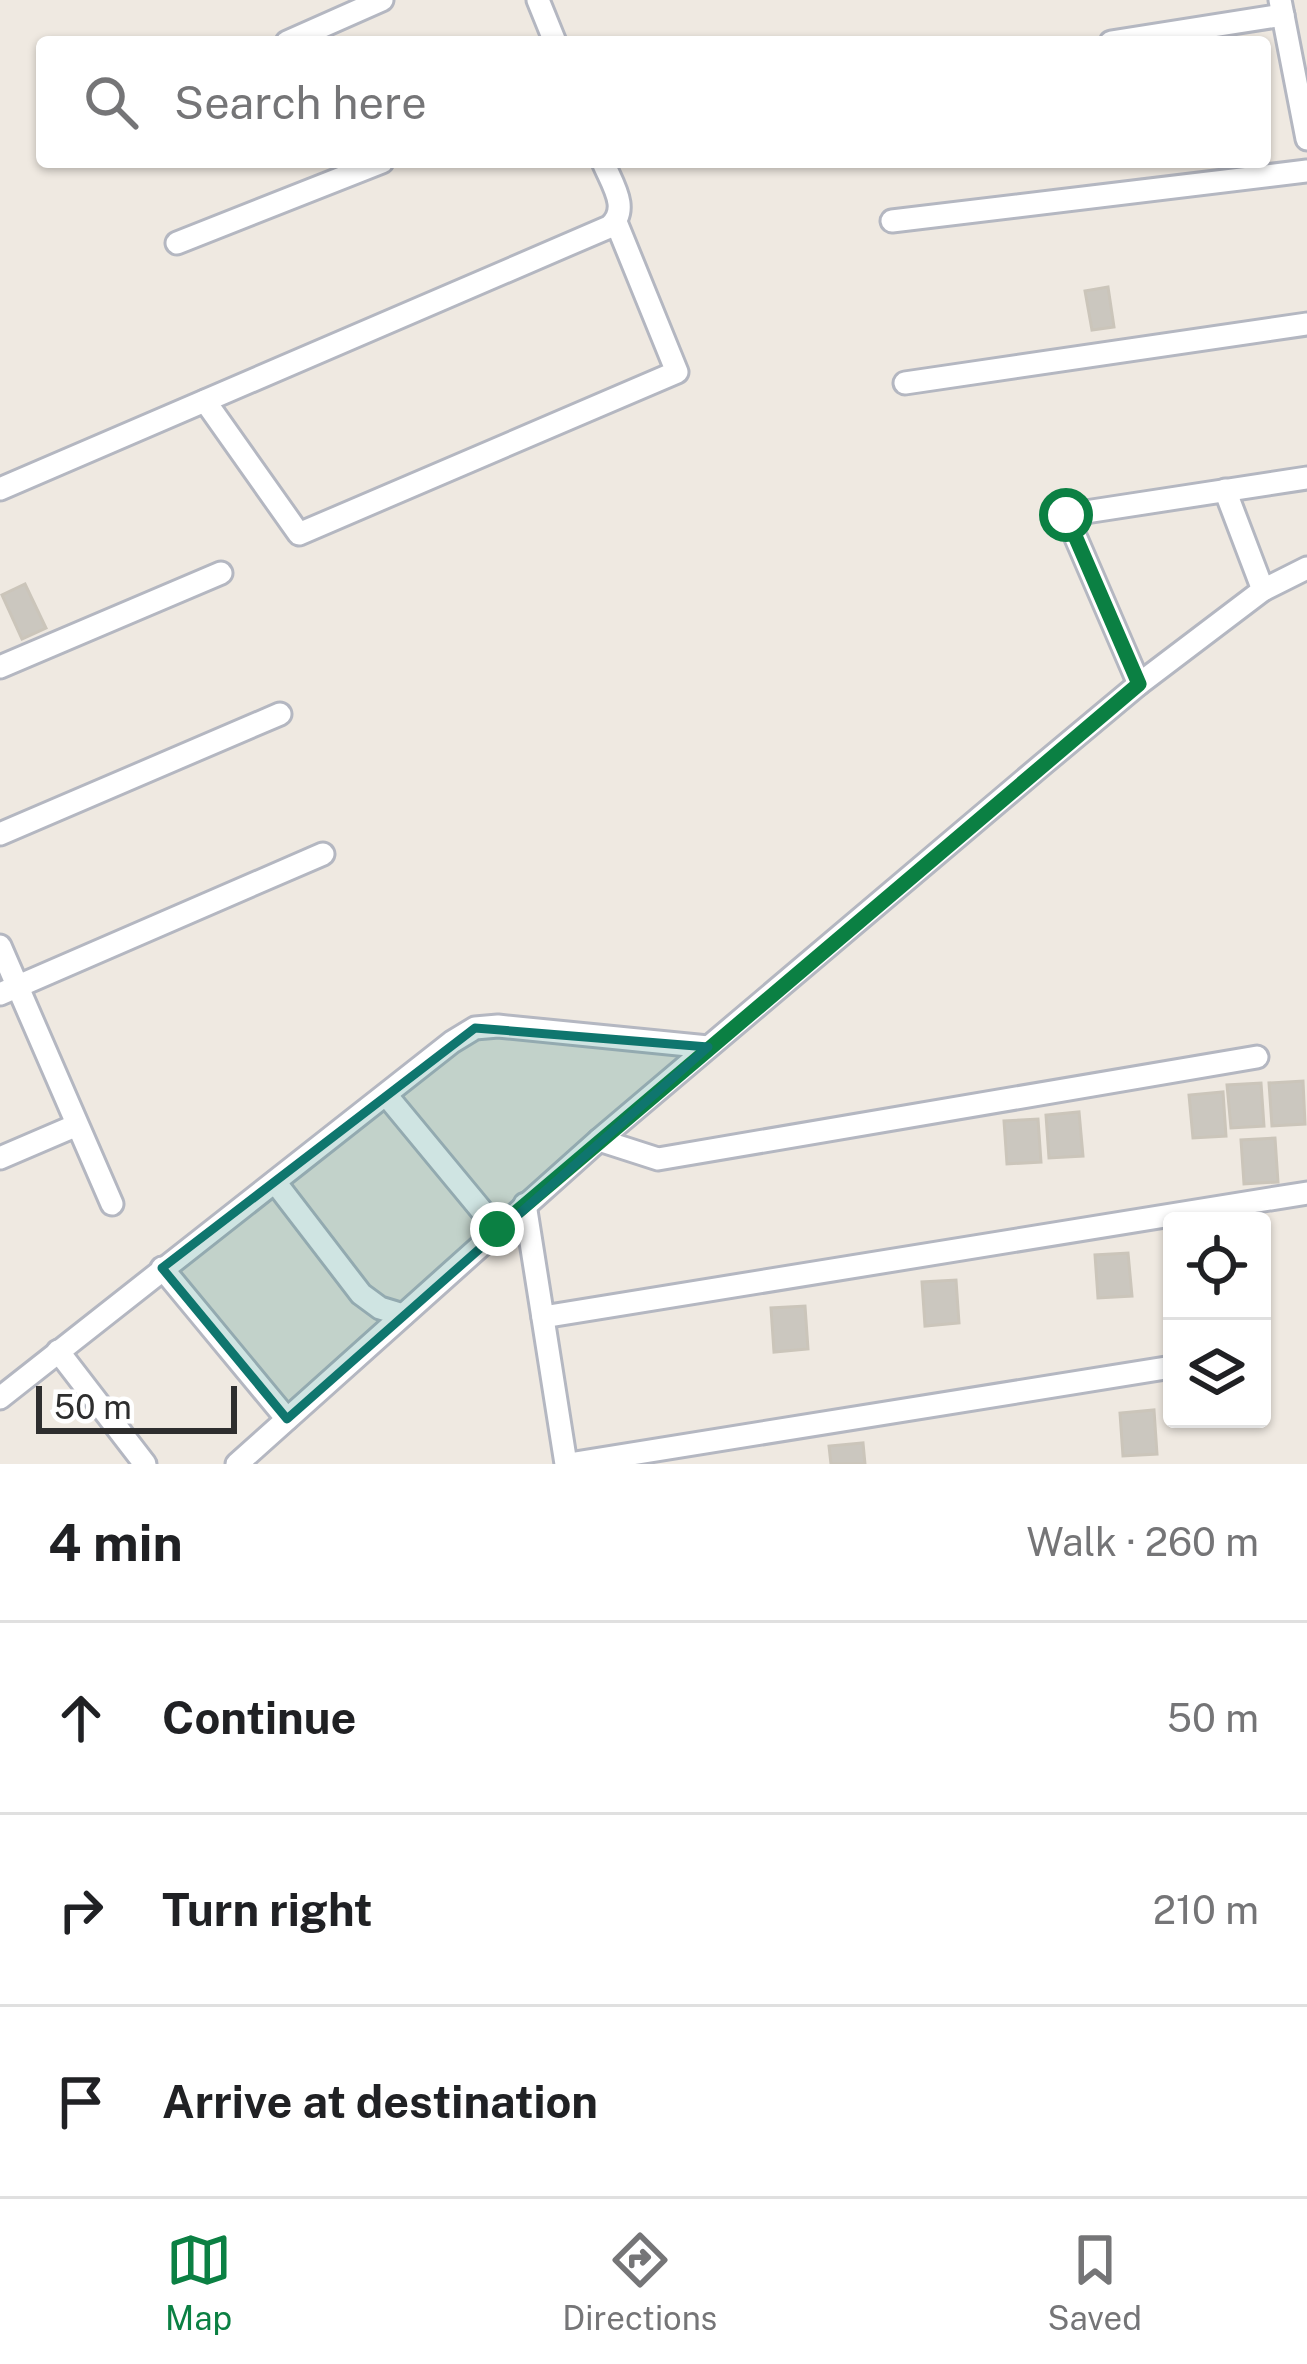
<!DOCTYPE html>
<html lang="en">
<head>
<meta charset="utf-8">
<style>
  :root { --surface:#fff; --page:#f2f2f2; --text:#202124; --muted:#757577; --line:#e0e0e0; --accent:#0b8043 }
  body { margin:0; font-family:"Public Sans",sans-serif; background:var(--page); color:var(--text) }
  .controls { position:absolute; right:36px; bottom:36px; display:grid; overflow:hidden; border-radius:12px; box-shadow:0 3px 9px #0004 }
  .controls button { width:108px; height:108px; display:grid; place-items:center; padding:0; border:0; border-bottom:3px solid var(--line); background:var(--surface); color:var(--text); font:60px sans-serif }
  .scale { position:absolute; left:36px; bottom:30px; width:201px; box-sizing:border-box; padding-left:12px; border:6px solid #2e2e2e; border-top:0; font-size:33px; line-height:42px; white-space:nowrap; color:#2e2e2e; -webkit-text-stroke:9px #fff; paint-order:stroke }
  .stop { position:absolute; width:36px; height:36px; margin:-27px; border:9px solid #0b8043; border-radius:50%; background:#fff }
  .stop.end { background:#0b8043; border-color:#fff; box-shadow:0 3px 12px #0008 }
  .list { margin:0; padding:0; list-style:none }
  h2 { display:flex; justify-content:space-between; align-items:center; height:156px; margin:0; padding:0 48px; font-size:51px }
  h2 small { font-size:39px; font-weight:400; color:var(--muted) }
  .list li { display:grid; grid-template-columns:78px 1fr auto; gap:36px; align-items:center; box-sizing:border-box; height:192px; padding:0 48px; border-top:3px solid var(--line) }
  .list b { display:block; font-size:45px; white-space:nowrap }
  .list em { font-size:39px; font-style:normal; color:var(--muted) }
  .icon { flex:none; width:66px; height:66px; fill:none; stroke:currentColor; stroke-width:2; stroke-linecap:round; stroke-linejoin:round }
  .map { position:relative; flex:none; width:1307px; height:1464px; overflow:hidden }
  .search { position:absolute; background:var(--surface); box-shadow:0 3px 9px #0004; left:36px; right:36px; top:36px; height:132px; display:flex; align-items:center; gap:30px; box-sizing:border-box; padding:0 42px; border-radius:12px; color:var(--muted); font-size:45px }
  .sheet { height:732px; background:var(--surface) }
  nav { display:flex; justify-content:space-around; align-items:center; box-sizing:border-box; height:168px; border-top:3px solid var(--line); background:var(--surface); font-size:33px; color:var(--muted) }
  nav a { display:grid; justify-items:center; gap:6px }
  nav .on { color:var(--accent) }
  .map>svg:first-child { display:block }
</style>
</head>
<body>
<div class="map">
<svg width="1307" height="1464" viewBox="0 0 1307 1464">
  <rect width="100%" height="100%" fill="#efe9e1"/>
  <g fill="#cbc7bf" stroke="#cbc5ba" stroke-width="3">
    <polygon points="1108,287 1114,327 1092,330 1085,291"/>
    <polygon points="25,584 46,628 22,639 2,595"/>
    <polygon points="1303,1081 1305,1124 1272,1126 1269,1083"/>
    <polygon points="1261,1083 1264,1126 1231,1128 1227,1085"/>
    <polygon points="1223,1092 1226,1136 1193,1138 1189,1095"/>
    <polygon points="1079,1112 1083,1156 1049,1158 1046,1115"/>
    <polygon points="1038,1119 1041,1162 1007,1164 1004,1121"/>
    <polygon points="1275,1138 1278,1182 1244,1184 1241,1140"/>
    <polygon points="1128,1253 1132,1296 1098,1298 1095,1255"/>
    <polygon points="956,1280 959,1323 925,1326 922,1282"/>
    <polygon points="805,1306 808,1349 774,1352 771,1308"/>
    <polygon points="1154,1410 1157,1454 1123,1456 1120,1413"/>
    <polygon points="863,1443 865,1464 831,1464 829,1446"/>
  </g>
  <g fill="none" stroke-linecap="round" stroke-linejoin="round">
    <g stroke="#b4b7c1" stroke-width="27">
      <g id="minor">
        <polyline points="538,0 555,42"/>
        <polyline points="1280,0 1307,139"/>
        <polyline points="287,42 382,0"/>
        <polyline points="1111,42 1283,15"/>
        <polyline points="892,221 1307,171"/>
        <polyline points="177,243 382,162"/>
        <polyline points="905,383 1307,324"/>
        <polyline points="205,401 299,534 677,372 616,222"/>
        <path d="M0 489 609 227C631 210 612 184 603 162"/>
        <polyline points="1225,490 1263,590"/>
        <polyline points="0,667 221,573"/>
        <polyline points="1139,684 1066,515 1307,478"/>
        <polyline points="0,834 280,714"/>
        <polyline points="0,946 112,1204"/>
        <polyline points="0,994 323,854"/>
        <polyline points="387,1096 497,1229"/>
        <polyline points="599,1140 658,1159 1257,1057"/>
        <polyline points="0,1158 77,1125"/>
        <polyline points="275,1182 361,1294 380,1308 403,1315"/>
        <polyline points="525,1204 566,1464"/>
        <polyline points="162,1268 287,1419"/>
        <polyline points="543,1317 1307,1193"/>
        <polyline points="58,1351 145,1464"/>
        <polyline points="0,1398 452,1042 475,1028 498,1026 708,1047"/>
        <polyline points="237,1464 599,1140 1042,765 1139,684 1263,590 1307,568"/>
        <polyline points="569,1464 1172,1367"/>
      </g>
    </g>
    <use href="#minor" stroke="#fff" stroke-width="21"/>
  </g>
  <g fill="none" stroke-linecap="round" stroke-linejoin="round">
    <polyline stroke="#0b8043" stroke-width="15" points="497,1229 1139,684 1066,515"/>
  </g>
  <path fill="#0f766e" fill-opacity="0.2" stroke="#0f766e" stroke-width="9" stroke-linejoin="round" d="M475 1028 708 1047 287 1419 162 1268Z"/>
</svg>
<div class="controls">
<button><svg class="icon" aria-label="locate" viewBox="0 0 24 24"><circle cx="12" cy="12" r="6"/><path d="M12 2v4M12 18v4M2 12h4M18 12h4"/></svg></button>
<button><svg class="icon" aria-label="layers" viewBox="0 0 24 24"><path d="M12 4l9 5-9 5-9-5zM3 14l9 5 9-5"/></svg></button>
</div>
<div class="scale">50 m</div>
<div class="stop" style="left:1066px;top:515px"></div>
<div class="stop end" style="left:497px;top:1229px"></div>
<div class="search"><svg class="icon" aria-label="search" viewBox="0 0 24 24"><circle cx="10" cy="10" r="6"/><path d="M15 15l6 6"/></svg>Search here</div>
</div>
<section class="sheet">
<h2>4 min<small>Walk · 260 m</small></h2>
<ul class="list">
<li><svg class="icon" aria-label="ahead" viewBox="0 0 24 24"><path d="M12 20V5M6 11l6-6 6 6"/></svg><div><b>Continue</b></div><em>50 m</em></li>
<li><svg class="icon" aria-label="right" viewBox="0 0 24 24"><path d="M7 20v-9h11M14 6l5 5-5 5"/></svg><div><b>Turn right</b></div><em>210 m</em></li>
<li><svg class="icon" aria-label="arrive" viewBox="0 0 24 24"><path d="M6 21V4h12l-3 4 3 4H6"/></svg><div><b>Arrive at destination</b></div></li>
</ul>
</section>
<nav>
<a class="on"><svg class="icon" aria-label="map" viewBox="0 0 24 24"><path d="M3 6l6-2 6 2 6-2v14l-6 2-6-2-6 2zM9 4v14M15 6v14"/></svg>Map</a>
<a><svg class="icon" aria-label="directions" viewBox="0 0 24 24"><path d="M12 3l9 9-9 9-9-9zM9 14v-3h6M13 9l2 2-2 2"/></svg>Directions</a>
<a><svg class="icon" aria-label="saved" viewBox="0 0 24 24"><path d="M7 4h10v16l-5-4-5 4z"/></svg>Saved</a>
</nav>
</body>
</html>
